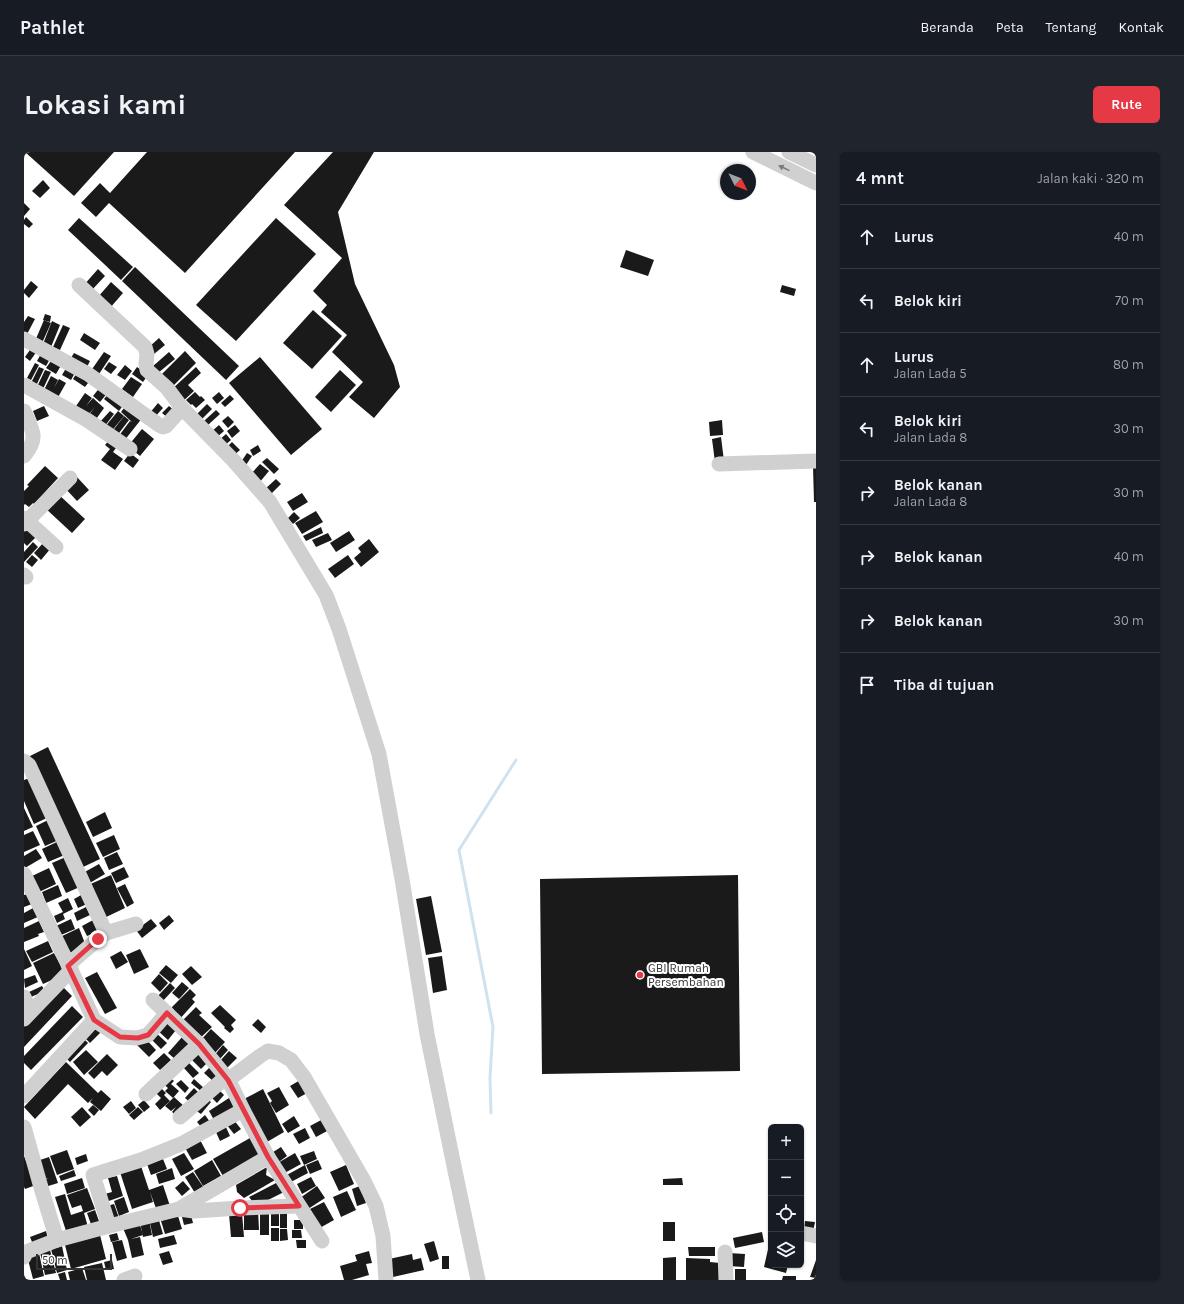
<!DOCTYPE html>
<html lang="id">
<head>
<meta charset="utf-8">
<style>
  :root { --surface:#171b24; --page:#20242c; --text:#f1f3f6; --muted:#9ea1a6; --line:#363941; --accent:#e63946 }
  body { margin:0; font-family:Karla,sans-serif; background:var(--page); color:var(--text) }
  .controls { position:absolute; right:12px; bottom:12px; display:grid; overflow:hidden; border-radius:6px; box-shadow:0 1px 3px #0004 }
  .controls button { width:36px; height:36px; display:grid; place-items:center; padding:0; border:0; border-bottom:1px solid var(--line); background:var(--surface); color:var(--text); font:20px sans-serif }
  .compass { position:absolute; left:696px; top:12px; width:36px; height:36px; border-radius:50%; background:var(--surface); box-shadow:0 1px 3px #0004; rotate:132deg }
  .scale { position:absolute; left:12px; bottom:10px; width:76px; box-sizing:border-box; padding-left:4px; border:2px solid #333; border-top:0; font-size:11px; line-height:14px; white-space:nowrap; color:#333; -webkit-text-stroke:3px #fff; paint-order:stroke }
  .stop { position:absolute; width:12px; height:12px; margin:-9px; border:3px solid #e63946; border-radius:50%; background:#fff }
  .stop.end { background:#e63946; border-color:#fff; box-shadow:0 1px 4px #0008 }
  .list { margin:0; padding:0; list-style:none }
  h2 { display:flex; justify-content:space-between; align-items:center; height:52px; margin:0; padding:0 16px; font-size:17px }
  h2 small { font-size:13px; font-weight:400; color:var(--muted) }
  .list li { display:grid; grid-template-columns:26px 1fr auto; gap:12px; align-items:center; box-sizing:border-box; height:64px; padding:0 16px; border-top:1px solid var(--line) }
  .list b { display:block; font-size:15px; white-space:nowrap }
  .list p { margin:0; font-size:13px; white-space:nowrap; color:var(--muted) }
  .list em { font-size:13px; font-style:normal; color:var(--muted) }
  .icon { flex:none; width:22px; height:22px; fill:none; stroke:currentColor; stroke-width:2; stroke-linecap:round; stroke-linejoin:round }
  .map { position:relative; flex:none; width:792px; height:1128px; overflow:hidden; border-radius:6px }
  header { display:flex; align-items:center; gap:24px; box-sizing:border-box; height:56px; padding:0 20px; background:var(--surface); border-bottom:1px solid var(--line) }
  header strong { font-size:19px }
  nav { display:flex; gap:22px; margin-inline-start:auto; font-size:14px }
  .intro { display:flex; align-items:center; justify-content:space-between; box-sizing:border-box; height:96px; padding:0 24px }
  h1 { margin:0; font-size:28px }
  .button { padding:10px 18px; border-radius:6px; background:var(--accent); color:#fff; font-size:14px; font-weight:700 }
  main { display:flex; gap:24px; padding:0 24px }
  aside { flex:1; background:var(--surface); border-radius:6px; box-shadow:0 1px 3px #0004 }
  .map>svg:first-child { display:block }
</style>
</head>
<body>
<header>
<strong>Pathlet</strong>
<nav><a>Beranda</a><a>Peta</a><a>Tentang</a><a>Kontak</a></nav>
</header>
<div class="intro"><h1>Lokasi kami</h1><a class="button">Rute</a></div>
<main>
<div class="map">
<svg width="792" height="1128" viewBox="0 0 792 1128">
  <rect width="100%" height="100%" fill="#fff"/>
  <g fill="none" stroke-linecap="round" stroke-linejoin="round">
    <polyline stroke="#cfe2ee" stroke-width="3" points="467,961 466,926 469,875 435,698 492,608"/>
  </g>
  <g fill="#1a1a1a">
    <polygon points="1,0 90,0 50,44"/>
    <polygon points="123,0 271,0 161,121 85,51 72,65 57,51 76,31 86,41"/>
    <polygon points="309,0 350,0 314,60 331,132 370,213 376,235 350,266 325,245 339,230 308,200 323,183 297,160 303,153 289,139 318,106 260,53"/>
    <polygon points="19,28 26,36 16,46 8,39"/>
    <polygon points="0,51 6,57 0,64"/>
    <polygon points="2,65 9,72 5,76 0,72 0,68"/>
    <polygon points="55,66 109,115 97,128 44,78"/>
    <polygon points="252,66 292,102 212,189 172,153"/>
    <polygon points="602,98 630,108 624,124 596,115"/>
    <polygon points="111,115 215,214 202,228 98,129"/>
    <polygon points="74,117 81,124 66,140 59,134"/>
    <polygon points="7,129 14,135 5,146 0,141 0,138"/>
    <polygon points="87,130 99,141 86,156 74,145"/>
    <polygon points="758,133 772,137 770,144 756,140"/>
    <polygon points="289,158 318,184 288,217 259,191"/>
    <polygon points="21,162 27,164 26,170 19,168"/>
    <polygon points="4,164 11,167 1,186 0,185 0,170"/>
    <polygon points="20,168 27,171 18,191 11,189"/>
    <polygon points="28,169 36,173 27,195 19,192"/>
    <polygon points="39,173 46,176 36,198 29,195"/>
    <polygon points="60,181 76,191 71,198 56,188"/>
    <polygon points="135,186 141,193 130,202 124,196"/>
    <polygon points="8,195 13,199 6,209 1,205"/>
    <polygon points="161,199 172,211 147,236 135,225"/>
    <polygon points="18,200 27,205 22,214 13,209"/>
    <polygon points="80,200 87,204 73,225 66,220"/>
    <polygon points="145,200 151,207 134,221 128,215"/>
    <polygon points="50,201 66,209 63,215 47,206"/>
    <polygon points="236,205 298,277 267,303 205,231"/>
    <polygon points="27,209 39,210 32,222 22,216"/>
    <polygon points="85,210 93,215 87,222 80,217"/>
    <polygon points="11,211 15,213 7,228 3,226"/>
    <polygon points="44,213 53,217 47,228 38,223"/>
    <polygon points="101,213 108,219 101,228 93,223"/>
    <polygon points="15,215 20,217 12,234 7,231"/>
    <polygon points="113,215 124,223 119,230 108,222"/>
    <polygon points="172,215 177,221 164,233 170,239 157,251 146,239"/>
    <polygon points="21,218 27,220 18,239 12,237"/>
    <polygon points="316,218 332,233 307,260 291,245"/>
    <polygon points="54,219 67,227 61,235 49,227"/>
    <polygon points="27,224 34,228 30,236 35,227 42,231 33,247 20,238"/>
    <polygon points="107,225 118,232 109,245 98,237"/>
    <polygon points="77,234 85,239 76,250 69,244"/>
    <polygon points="171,240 176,245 177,244 181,248 172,256 168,252 167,253 162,248"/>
    <polygon points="195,240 200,246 193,252 188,246"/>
    <polygon points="61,241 68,246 62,254 69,246 80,256 70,270 63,265 71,255 63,264 50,257"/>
    <polygon points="85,241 100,252 95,259 80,247"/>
    <polygon points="206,243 210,247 201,255 197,251"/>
    <polygon points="134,251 139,256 130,266 125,262"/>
    <polygon points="103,252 119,265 100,289 94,285 106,269 108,270 97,260"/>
    <polygon points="183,252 188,257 178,267 173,262"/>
    <polygon points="20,254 25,264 13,269 9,259"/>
    <polygon points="145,254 151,259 144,266 138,261"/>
    <polygon points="192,258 196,262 184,273 180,269"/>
    <polygon points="86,259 90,262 80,275 75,271"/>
    <polygon points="94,259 100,264 86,281 80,276"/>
    <polygon points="100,264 105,268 92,285 87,281"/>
    <polygon points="204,264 210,270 204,276 198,269"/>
    <polygon points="698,268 699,283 686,284 685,270"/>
    <polygon points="195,273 200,279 192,286 187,280"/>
    <polygon points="211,273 216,279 208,286 203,279"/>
    <polygon points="118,277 130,287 116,304 104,294"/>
    <polygon points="202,282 207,288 199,295 194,289"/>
    <polygon points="697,285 700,309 691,310 688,287"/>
    <polygon points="87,286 95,292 89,300 99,307 91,318 77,308 86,297 81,293"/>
    <polygon points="208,290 216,298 208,305 201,297"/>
    <polygon points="234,293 237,299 229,304 226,298"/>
    <polygon points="106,301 115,308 109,316 100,309"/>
    <polygon points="223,301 228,304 222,313 217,310"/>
    <polygon points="243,306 255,317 250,322 238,310"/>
    <polygon points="236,312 245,319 235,331 226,323"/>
    <polygon points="21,314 34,326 10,352 9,351 5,355 1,352 0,353 0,339 5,334 3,333"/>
    <polygon points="789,314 792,314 792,350 790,350"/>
    <polygon points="52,324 65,338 53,349 40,335"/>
    <polygon points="252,327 257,332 246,343 241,337"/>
    <polygon points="33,341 61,367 48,381 20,355"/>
    <polygon points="278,341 284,350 269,359 263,350"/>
    <polygon points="292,359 299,370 278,382 271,371"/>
    <polygon points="270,360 276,366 269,372 264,366"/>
    <polygon points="0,373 13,384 3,394 0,391"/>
    <polygon points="297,375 299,381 282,389 279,384"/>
    <polygon points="325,379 331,388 312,400 306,391"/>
    <polygon points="304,381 308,388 292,395 288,388"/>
    <polygon points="345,387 355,400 337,415 330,406 337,400 334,396"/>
    <polygon points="9,390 14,395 0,410 0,400"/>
    <polygon points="20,390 27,396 17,408 10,401"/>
    <polygon points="8,403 14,408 8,415 2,410"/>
    <polygon points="324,403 330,412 311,426 304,417"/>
    <polygon points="24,595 76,707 57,716 4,605"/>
    <polygon points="8,625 25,665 10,672 0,649 0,628"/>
    <polygon points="0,656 9,675 0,679"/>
    <polygon points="81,660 88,676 69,685 62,670"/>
    <polygon points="28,666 37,687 21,694 12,674"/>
    <polygon points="9,679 16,693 0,700 0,683"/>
    <polygon points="90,683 96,697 79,705 72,691"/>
    <polygon points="37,688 43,702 24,710 18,697"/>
    <polygon points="12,697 18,706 1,716 0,714 0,704"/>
    <polygon points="93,700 99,712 85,718 80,706"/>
    <polygon points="44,704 58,734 42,741 28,711"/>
    <polygon points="75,712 81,722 64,732 59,721"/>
    <polygon points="100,715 105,725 92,731 87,721"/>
    <polygon points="25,716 32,732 15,740 8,724"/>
    <polygon points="87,723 101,756 78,767 62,734"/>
    <polygon points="714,723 716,919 518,922 516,727"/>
    <polygon points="101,732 110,751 103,755 93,736"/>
    <polygon points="34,733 38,744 22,751 18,740"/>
    <polygon points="4,742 8,752 0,755 0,743"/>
    <polygon points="59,742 63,752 54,756 50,747"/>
    <polygon points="407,744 418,800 402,803 392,747"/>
    <polygon points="44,746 49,757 39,762 41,767 33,771 30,764 39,760 34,751"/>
    <polygon points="11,755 16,764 0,771 0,761"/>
    <polygon points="62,755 66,763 53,769 50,761"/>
    <polygon points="145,763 150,769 140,778 135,771"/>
    <polygon points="47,767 51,777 37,783 32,774"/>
    <polygon points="71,767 76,778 63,784 58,774"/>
    <polygon points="127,767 133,774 118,786 112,778"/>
    <polygon points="15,769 20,780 14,782 15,784 0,790 0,776"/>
    <polygon points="55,776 62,794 43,802 36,785"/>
    <polygon points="24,789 29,800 8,810 2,799"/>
    <polygon points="0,797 8,814 0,818"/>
    <polygon points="116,797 125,815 110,822 102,803"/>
    <polygon points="97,799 104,810 92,817 86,805"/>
    <polygon points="30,801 41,822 19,832 9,811"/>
    <polygon points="418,804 423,838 409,841 404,806"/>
    <polygon points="142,813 154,823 147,831 135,821"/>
    <polygon points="167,814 178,825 168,833 158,822"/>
    <polygon points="73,820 93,856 81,862 61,826"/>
    <polygon points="135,822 144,831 136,840 127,831"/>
    <polygon points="11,823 14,830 1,836 0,827"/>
    <polygon points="158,830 165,836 155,847 148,841"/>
    <polygon points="146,831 151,836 136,852 131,847"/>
    <polygon points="37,833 48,844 0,895 0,872"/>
    <polygon points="18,834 21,839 7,845 5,840"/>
    <polygon points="166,837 172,843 168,847 171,850 154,869 144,859"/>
    <polygon points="196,853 212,868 207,873 210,877 206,881 200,876 201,875 187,861"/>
    <polygon points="48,854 59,865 7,918 0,911 0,904"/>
    <polygon points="172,855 178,861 175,863 188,875 174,888 157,870"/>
    <polygon points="140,867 152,878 144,888 132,877"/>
    <polygon points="234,867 242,875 237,881 228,873"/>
    <polygon points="72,873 78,879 66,891 60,885"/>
    <polygon points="187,877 201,890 189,903 175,890"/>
    <polygon points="130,879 143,891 137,897 124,884"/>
    <polygon points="159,884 167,891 152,908 144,901"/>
    <polygon points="120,885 132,898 125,905 112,892"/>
    <polygon points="59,886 64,891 46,910 41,905"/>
    <polygon points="199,893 204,898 194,909 189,905"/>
    <polygon points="62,898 74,910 60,923 49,910"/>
    <polygon points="174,898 185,909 177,917 166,906"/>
    <polygon points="205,899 213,906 202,917 195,910"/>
    <polygon points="140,901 147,908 136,918 129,911"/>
    <polygon points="83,902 94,913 83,924 78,919 70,927 64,921"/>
    <polygon points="42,910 74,941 77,938 87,947 77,959 66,950 69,946 64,951 44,932 11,967 0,955"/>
    <polygon points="164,910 175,921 169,926 159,915"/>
    <polygon points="187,914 197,923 190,930 180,921"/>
    <polygon points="143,923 150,929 147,932 155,939 149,946 141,939 144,936 137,930"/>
    <polygon points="170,927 181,937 178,940 167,931"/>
    <polygon points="278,927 285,940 274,946 266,934"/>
    <polygon points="157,928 165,936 161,941 152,932"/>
    <polygon points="133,932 142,941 140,943 146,949 136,958 131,952 137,946 128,937"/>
    <polygon points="255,935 265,953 252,961 246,951 248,949 243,941"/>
    <polygon points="170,936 176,942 167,951 161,946"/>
    <polygon points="193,936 200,943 193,951 186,944"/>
    <polygon points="239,937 260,980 243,990 220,947"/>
    <polygon points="150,945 161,955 153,964 148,960 152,955 147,959 141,954"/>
    <polygon points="181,945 187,950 177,962 171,958"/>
    <polygon points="205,946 211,955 190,968 185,959"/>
    <polygon points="120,948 126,955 120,960 114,953"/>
    <polygon points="107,949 112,956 105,962 99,955"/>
    <polygon points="69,953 75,958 70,964 64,958"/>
    <polygon points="58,955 67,965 56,975 47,965"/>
    <polygon points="114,955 119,960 110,968 105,963"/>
    <polygon points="181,963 186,970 178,976 173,970"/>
    <polygon points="270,964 276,974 264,981 258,972"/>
    <polygon points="209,967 217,977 210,982 202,972"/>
    <polygon points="299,967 305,978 292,985 286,974"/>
    <polygon points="201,973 206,984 196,989 191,978"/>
    <polygon points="281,976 286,986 275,992 269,982"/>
    <polygon points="175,986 183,1001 168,1008 160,994"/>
    <polygon points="226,986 235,1002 199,1024 189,1007"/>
    <polygon points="257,995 263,1004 252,1012 246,1002"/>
    <polygon points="43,998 50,1017 33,1023 26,1004"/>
    <polygon points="290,999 293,1007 280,1013 276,1004"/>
    <polygon points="160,1001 170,1017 157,1024 148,1007"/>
    <polygon points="271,1001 277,1012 257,1023 252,1012"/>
    <polygon points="62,1002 64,1009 53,1013 51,1006"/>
    <polygon points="0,1004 12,1033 1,1037 0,1035"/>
    <polygon points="25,1005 34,1031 21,1035 19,1028 25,1026 20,1027 13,1009"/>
    <polygon points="139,1007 143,1017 127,1023 123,1012"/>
    <polygon points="188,1008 197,1024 179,1034 170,1019"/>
    <polygon points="294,1008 298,1017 286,1022 282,1013"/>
    <polygon points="281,1013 284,1021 265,1031 261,1024"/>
    <polygon points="322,1013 330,1032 315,1039 306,1020"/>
    <polygon points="117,1014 125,1038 139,1033 146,1054 133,1059 126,1040 129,1050 108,1057 96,1020"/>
    <polygon points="243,1015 242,1023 251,1028 220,1046 213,1040 212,1033"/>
    <polygon points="148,1016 151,1027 135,1032 132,1022"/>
    <polygon points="50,1018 52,1024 37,1029 35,1024"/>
    <polygon points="169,1020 180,1036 171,1041 161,1025"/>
    <polygon points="93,1024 99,1044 79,1051 77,1043 88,1040 84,1026"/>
    <polygon points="287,1025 292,1034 278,1042 273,1032"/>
    <polygon points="58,1026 61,1036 43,1042 40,1032"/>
    <polygon points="658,1026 659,1033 639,1033 639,1027"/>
    <polygon points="159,1029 166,1037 158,1044 151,1036"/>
    <polygon points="254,1030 260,1040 232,1054 225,1045"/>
    <polygon points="293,1034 301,1046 284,1057 276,1046"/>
    <polygon points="336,1034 342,1051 333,1054 328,1037"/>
    <polygon points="63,1036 71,1057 60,1061 64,1075 43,1082 31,1045 41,1042 47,1063 59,1059 57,1053 48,1056 43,1043"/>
    <polygon points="323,1039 332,1058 317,1065 309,1045"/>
    <polygon points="100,1045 105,1060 95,1064 90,1049"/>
    <polygon points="300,1050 310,1068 294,1077 284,1058"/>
    <polygon points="90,1052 95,1066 85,1069 80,1055"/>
    <polygon points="263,1057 263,1076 256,1076 256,1058"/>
    <polygon points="71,1058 76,1072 68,1075 63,1061"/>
    <polygon points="220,1058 234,1058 235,1078 220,1078"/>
    <rect x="247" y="1058" width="8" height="16"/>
    <rect x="236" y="1059" width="9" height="24"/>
    <polygon points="218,1061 220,1085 207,1085 205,1062"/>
    <polygon points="167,1063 169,1071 160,1073 158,1065"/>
    <polygon points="154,1064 158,1077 141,1082 137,1069"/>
    <polygon points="134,1065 139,1082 129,1085 125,1067"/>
    <polygon points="125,1068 128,1083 119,1085 116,1070"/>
    <rect x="270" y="1068" width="9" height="9"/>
    <polygon points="781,1069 791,1070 789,1080 780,1079"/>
    <rect x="639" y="1070" width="12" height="19"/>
    <polygon points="116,1073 119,1083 107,1087 116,1085 120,1103 108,1106 104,1088 99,1076"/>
    <rect x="247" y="1076" width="8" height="13"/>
    <polygon points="256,1077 263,1077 264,1088 256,1089"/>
    <polygon points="268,1078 277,1078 278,1086 268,1086"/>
    <polygon points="22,1079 25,1090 10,1095 6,1085"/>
    <polygon points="738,1080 740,1090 711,1096 709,1086"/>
    <polygon points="93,1081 95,1088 87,1090 85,1083"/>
    <polygon points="76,1083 82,1107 47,1117 41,1093"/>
    <polygon points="150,1083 153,1092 136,1096 134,1087"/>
    <polygon points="98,1088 103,1106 93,1109 88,1090"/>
    <polygon points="272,1088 282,1088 282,1096 273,1096"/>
    <polygon points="410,1089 415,1107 406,1110 400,1092"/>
    <polygon points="745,1093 747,1093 747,1113 764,1113 762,1121 740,1115"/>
    <polygon points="38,1094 43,1118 33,1121 27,1097"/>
    <polygon points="664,1095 691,1095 691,1104 665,1104"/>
    <polygon points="26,1098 32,1121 21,1123 16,1100"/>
    <polygon points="145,1099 149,1110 139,1113 135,1102"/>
    <polygon points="345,1099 348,1111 342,1112 345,1123 328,1128 320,1128 316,1114 333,1109 331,1103"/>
    <polygon points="15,1101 20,1124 9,1127 3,1104"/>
    <polygon points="704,1101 721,1102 720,1115 704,1114"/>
    <polygon points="388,1102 389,1108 397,1106 400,1118 369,1125 365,1107"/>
    <rect x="418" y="1104" width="7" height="13"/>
    <polygon points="652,1105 652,1128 639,1128 639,1106"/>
    <polygon points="662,1106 686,1107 686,1110 696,1111 695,1128 662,1128"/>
    <polygon points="88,1108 90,1117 82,1118 80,1110"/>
    <polygon points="792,1108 792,1126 786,1125"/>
    <polygon points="78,1111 82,1128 63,1128 60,1115"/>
    <polygon points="58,1116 62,1128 46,1128 44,1120"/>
    <rect x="711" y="1117" width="11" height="11"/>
    <polygon points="41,1120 43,1128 36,1128 34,1122"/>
    <polygon points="759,1124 772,1124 772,1128 758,1128"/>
  </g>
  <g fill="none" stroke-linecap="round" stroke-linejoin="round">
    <g stroke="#d0d0d0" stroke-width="15">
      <polyline points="729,0 792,31"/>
      <polyline points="765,0 792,13"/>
      <polyline points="55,133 121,195 123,202 122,212 123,218 143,236 158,256 209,308 246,350 302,443 315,477 355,602 378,727 403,882 431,1019 454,1128"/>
      <polyline points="0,187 64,222 135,273 139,275 142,274 158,256"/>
      <polyline points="0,233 63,268 106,297"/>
      <path d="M0 259C9 279 15 286 0 304"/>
      <polyline points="695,312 792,309"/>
      <polyline points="0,366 32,395"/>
      <polyline points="0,372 46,326"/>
      <polyline points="0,423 2,425"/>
      <polyline points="0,609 5,613 82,781"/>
      <polyline points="0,722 47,818 70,868 0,944"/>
      <polyline points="44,813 74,787 82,781 112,772"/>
      <polyline points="0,845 6,859"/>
      <polyline points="129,848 175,892 202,925 209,937 219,958 244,1005 298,1089"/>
      <polyline points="0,867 47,818"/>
      <polyline points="70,868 96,885 113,886 124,883 143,861"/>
      <polyline points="204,928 236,904 244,899 255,901 267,908 280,925 340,1029 352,1054 359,1084 362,1128"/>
      <polyline points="122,942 175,892"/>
      <polyline points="156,965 202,925"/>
      <polyline points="0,975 18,1039 33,1088"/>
      <polyline points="155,1057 170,1059 216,1056 275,1054"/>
      <polyline points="85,1074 69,1023 117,1008 157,992 219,958"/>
      <polyline points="777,1081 792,1084"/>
      <polyline points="701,1100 702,1128"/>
      <polyline points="0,1105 2,1100 33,1088 85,1074 155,1057 244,1005"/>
      <polyline points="100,1128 111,1124"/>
    </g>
  </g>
  <defs><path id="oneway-solid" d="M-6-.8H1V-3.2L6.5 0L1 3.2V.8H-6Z"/></defs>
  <use fill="#7a7a7a" href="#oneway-solid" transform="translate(760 16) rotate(-154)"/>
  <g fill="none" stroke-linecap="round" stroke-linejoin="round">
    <polyline stroke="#e63946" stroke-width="5" points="74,787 44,814 70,868 96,885 114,886 124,883 143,861 175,892 204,928 244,1005 275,1054 216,1056"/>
  </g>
  <circle fill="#e63946" stroke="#fff" stroke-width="1.5" cx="616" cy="823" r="4"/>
  <g text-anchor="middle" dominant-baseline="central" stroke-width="4" stroke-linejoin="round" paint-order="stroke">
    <g font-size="12" fill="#333" stroke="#fff" text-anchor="start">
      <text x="624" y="816">GBI Rumah<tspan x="624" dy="14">Persembahan</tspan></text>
    </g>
  </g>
</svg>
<div class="controls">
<button>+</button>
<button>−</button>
<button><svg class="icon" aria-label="locate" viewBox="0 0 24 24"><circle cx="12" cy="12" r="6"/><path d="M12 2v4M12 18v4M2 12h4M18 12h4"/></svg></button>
<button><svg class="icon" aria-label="layers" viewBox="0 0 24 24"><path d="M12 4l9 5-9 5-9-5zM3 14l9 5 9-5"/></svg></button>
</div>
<svg class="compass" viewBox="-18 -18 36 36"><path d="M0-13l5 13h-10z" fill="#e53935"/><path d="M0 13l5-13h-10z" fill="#9ea1a6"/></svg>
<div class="scale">50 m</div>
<div class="stop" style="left:216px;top:1056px"></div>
<div class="stop end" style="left:74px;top:787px"></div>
</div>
<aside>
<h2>4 mnt<small>Jalan kaki · 320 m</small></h2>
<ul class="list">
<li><svg class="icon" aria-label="ahead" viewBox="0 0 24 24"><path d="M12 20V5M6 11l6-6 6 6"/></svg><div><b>Lurus</b></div><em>40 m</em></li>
<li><svg class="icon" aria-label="left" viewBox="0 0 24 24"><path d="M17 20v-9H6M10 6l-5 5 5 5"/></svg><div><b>Belok kiri</b></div><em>70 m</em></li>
<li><svg class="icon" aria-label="ahead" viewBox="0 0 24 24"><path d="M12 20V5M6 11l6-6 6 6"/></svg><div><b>Lurus</b><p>Jalan Lada 5</p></div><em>80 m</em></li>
<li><svg class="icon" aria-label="left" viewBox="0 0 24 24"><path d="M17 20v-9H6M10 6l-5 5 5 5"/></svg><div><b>Belok kiri</b><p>Jalan Lada 8</p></div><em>30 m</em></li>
<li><svg class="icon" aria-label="right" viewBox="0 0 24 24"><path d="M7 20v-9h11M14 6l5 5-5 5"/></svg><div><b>Belok kanan</b><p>Jalan Lada 8</p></div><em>30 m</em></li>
<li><svg class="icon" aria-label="right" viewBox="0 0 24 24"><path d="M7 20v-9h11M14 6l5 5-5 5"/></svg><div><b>Belok kanan</b></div><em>40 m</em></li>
<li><svg class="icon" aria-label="right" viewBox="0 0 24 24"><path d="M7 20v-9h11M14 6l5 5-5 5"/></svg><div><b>Belok kanan</b></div><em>30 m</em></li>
<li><svg class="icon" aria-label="arrive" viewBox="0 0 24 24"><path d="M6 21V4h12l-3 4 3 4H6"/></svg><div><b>Tiba di tujuan</b></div></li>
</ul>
</aside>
</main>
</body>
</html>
